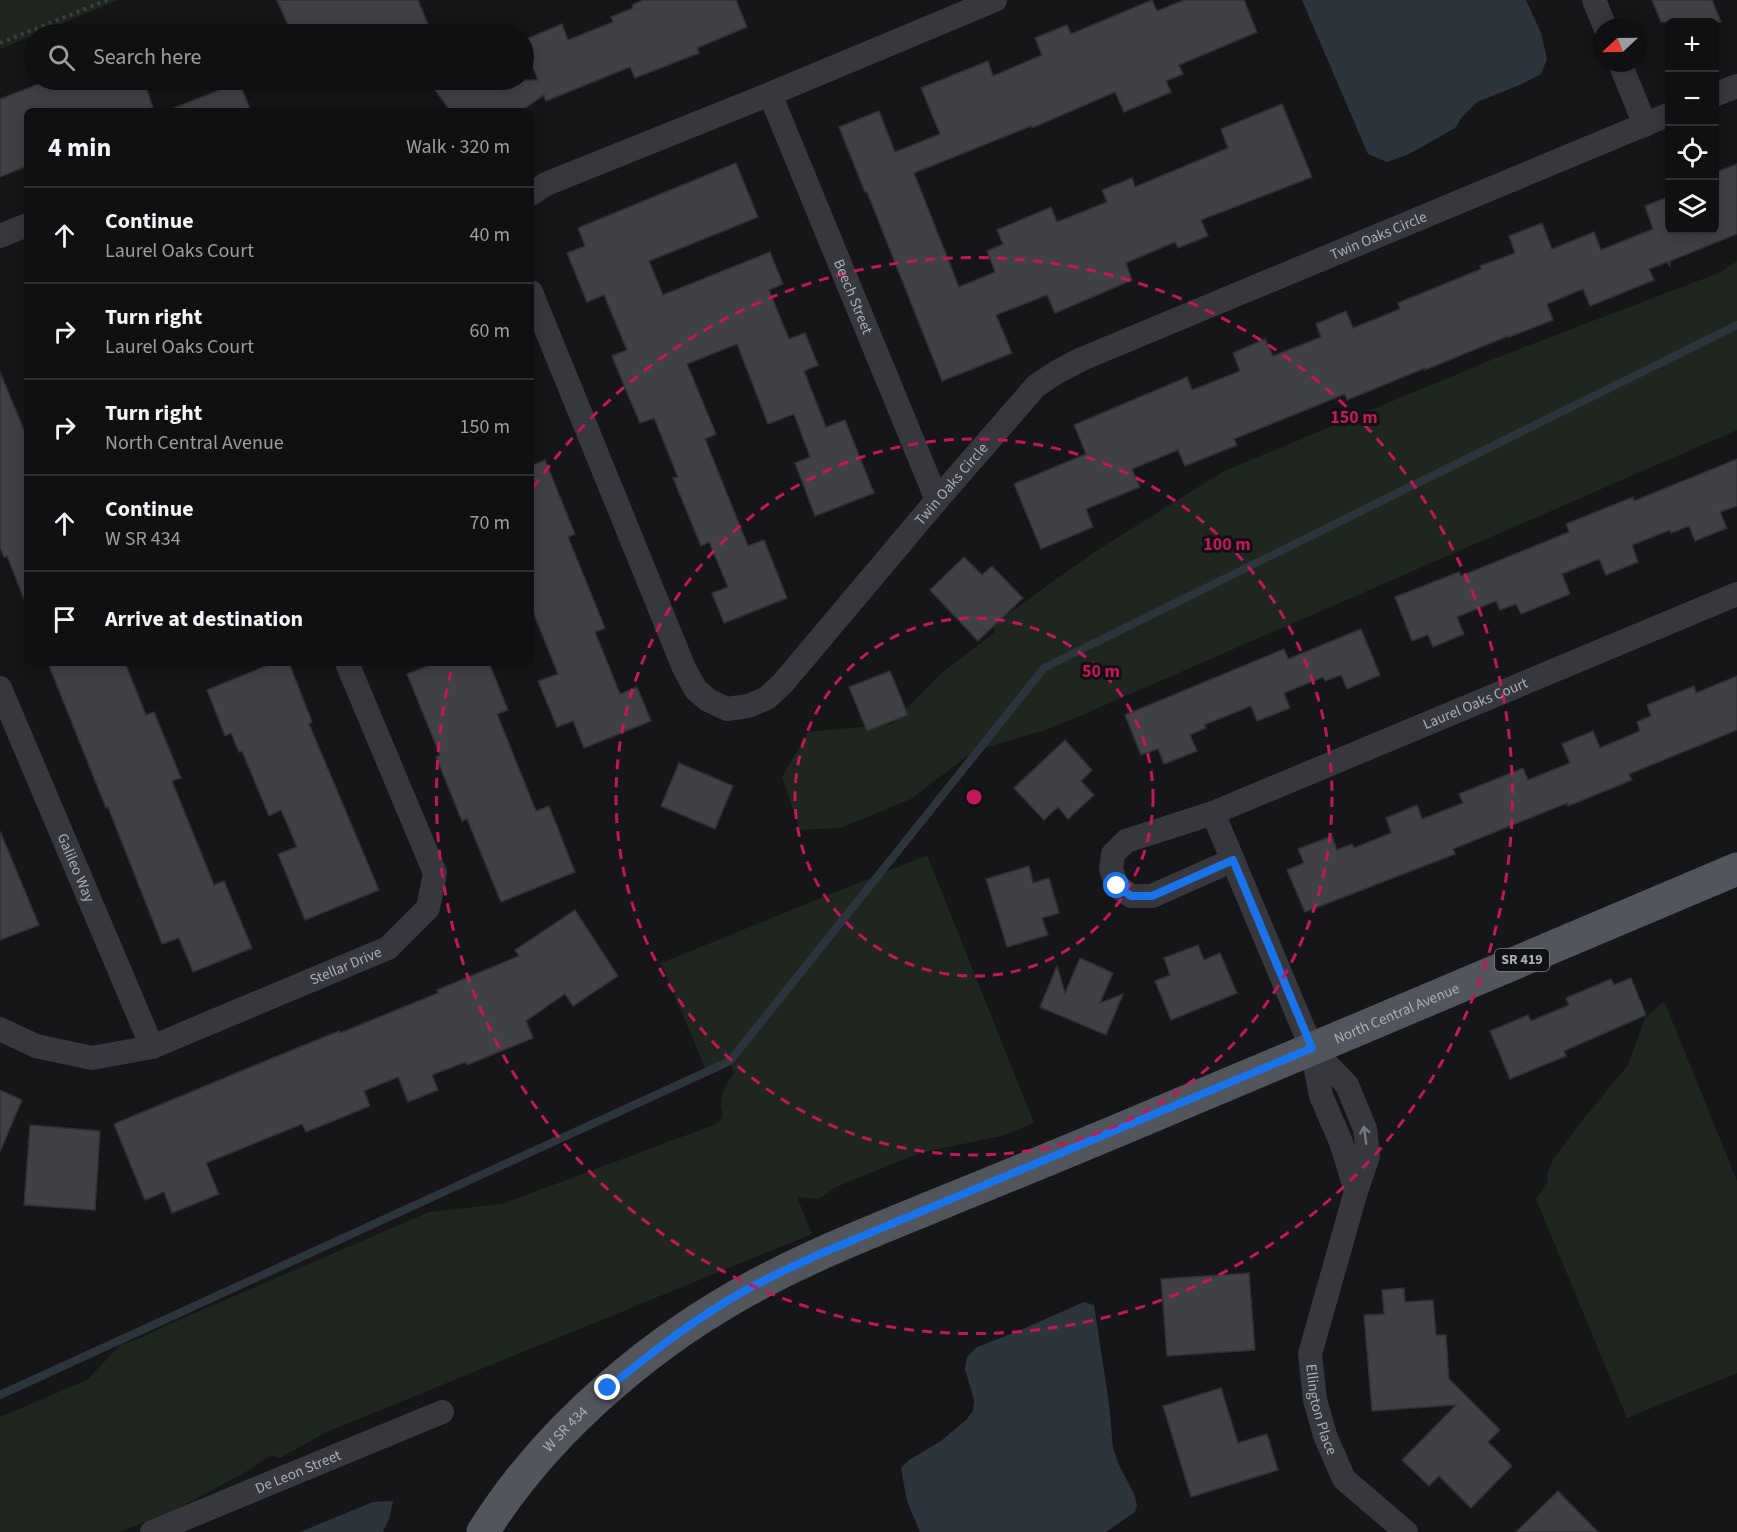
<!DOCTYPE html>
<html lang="en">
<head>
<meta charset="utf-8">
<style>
  :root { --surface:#101012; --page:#19191b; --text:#f1f3f6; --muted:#9c9d9f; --line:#303032 }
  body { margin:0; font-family:"Source Sans 3",sans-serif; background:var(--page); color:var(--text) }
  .controls { position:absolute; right:18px; top:18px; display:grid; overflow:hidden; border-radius:9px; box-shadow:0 3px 15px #0003 }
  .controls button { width:54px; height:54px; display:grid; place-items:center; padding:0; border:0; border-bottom:2px solid var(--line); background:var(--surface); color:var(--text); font:30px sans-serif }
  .compass { position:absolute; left:1593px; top:18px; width:54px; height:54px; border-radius:50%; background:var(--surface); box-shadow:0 3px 15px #0003; rotate:248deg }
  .stop { position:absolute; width:18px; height:18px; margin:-14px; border:4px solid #1a73e8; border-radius:50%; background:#fff }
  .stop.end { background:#1a73e8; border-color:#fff; box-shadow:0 2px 6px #0008 }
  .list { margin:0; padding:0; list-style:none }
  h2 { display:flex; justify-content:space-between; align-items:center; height:78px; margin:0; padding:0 24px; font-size:26px }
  h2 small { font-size:20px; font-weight:400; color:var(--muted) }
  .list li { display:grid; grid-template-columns:39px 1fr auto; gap:18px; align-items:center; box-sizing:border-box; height:96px; padding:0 24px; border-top:2px solid var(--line) }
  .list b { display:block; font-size:22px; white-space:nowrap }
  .list p { margin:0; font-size:20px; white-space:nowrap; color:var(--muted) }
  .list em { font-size:20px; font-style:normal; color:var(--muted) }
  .icon { flex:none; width:33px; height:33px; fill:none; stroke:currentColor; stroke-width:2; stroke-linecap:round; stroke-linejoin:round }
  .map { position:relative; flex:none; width:1737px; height:1532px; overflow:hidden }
  .search { position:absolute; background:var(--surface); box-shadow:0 3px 15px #0003; left:24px; top:24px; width:510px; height:66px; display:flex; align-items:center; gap:15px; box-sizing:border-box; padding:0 21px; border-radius:33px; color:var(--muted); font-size:22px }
  .panel { position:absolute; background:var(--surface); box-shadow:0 3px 15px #0003; left:24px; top:108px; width:510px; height:558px; border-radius:9px }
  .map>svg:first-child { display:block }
</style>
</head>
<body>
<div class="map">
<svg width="1737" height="1532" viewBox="0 0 1737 1532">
  <rect width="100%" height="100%" fill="#161618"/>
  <g fill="#1e261f">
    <polygon points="0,0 118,0 0,49"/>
    <polygon points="1737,261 1737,430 1052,728 974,751 911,799 840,828 800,830 782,777 808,732 892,724 939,675 995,632 992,625 1093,553 1224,471 1491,360 1721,272"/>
    <path d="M927 855 1034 1123 1001 1136 920 1153 836 1187 819 1199 797 1197 812 1234 327 1432 280 1458 271 1455 251 1469 179 1508 120 1532H0V1417L87 1380 120 1345 148 1335 158 1329 429 1212 502 1204 716 1124C728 1115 720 1113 721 1102 722 1090 726 1082 734 1074L730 1061 706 1070 661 963Z"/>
    <polygon points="1662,1003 1665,1003 1737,1181 1737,1373 1627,1418 1536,1199 1548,1181 1547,1175 1554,1158 1581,1122 1628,1065 1645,1018"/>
  </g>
  <g fill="#2c353c">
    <polygon points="1302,0 1526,0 1541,33 1547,59 1541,74 1522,84 1477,102 1462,117 1455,128 1409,154 1387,162 1368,154"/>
    <polygon points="1084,1302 1094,1305 1109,1404 1113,1448 1119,1465 1134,1494 1137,1505 1135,1512 1106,1532 920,1532 907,1501 901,1468 909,1460 941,1441 966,1420 973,1411 974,1400 965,1369 967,1357 977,1347 1016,1332"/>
    <polygon points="393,1501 389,1519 383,1532 300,1532 373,1502"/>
  </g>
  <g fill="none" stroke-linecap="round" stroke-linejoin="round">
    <polyline stroke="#2c353c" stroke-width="8" points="0,1395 730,1061 1044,668 1737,325"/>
  </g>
  <g fill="#404145" stroke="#303034" stroke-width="1.5">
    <polygon points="277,0 418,0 429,27 411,34 397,34 393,25 371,34 292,34"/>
    <polygon points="643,0 736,0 747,27 697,48 699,53 635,78 630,67 546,101 544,95 521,111 450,111 428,80 538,80 524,45 524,40 562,24 568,40 613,22 611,17 633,8 632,5"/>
    <polygon points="1152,0 1157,11 1184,0 1244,0 1257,32 1179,65 1183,74 1166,81 1171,92 1124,112 1115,92 1032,128 1031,126 914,173 959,287 995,272 987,251 1003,244 997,230 1051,207 1057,222 1107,202 1102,190 1132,178 1135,187 1228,148 1221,129 1282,104 1312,177 1201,220 1208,236 1178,248 1175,242 1126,263 1132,280 1055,313 1047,295 996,315 1012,353 942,381 867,192 865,192 839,127 879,111 895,152 940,134 921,88 988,61 993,76 1042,55 1035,38 1067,25 1071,34"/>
    <polygon points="1652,0 1712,0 1721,22 1661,22"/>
    <polygon points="49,80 144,80 154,111 27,111 27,166 0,177 0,99"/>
    <polygon points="239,82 251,111 169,111 169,110"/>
    <polygon points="736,163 758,217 649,261 663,295 770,252 783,284 769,290 789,339 805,333 818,365 804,371 826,427 845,420 874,493 815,516 795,463 810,457 794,414 768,424 737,344 687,364 716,434 705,439 748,546 764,540 787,598 724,623 712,593 728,587 709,542 701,546 673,478 678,477 654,418 640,423 625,388 612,356 627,350 604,295 587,302 567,253 585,246 578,228"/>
    <polygon points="1737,164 1737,234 1670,261 1670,266 1667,262 1649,269 1654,280 1590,306 1583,289 1547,304 1553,320 1509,337 1508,336 1425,370 1425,368 1347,400 1345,394 1234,439 1237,445 1185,466 1178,450 1132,469 1140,487 1086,509 1093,527 1041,549 1014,484 1086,454 1074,425 1187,377 1192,390 1240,371 1233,353 1265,339 1273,356 1321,337 1316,324 1346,311 1353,328 1400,309 1398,303 1481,269 1480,266 1515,253 1509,236 1542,223 1552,249 1594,232 1601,250 1653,229 1645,206 1670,196 1670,230 1714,230 1714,173"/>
    <polygon points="0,372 27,437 26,604 7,556 4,557 0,547"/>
    <polygon points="1737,459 1737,506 1720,512 1727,528 1695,541 1689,526 1671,533 1670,530 1632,545 1638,562 1606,575 1599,559 1562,574 1570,594 1521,614 1516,604 1500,610 1496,601 1457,617 1464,634 1433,647 1428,635 1412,641 1395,597 1459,572 1461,576 1569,532 1566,524 1633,497 1634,501"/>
    <polygon points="545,460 575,534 568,537 605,628 595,632 620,694 637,687 651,721 584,748 573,721 557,727 538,681 558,674 531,607 531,466"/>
    <polygon points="964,557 982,575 992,566 1023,598 978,641 930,590"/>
    <polygon points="1361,629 1380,675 1347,689 1341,675 1325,681 1323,677 1284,693 1290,708 1257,721 1251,706 1204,725 1206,728 1190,735 1197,751 1164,764 1158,749 1141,755 1125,715 1284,649 1288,659"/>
    <polygon points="48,663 125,663 146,715 154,712 181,778 172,781 214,885 224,881 252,948 193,972 179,938 162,944 108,807 106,808"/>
    <polygon points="273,663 289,663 312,722 309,724 379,890 305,920 278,854 297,847 281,810 269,816 242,751 239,752 231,733 225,736 207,690"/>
    <polygon points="435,663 489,663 508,710 497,714 536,811 549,806 575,872 501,902 467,819 462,821 436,757 440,755 407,674"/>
    <polygon points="890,671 908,715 867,731 849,687"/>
    <polygon points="1737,676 1737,730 1629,774 1632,780 1568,806 1567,803 1453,849 1455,854 1305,912 1287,870 1304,863 1298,849 1332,836 1337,850 1352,844 1354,848 1391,833 1386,818 1417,805 1422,819 1463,803 1459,794 1523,768 1528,780 1570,763 1562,744 1593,731 1600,748 1640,731 1637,722 1651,716 1647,705 1694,686 1696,693"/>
    <polygon points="1065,740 1092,770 1081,781 1094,795 1068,819 1058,807 1044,820 1014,788"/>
    <polygon points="679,763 733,786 715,829 661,806"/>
    <polygon points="0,831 39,925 0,940"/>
    <polygon points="1029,866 1033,883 1049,878 1059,913 1042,918 1048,935 1007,947 986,879"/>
    <polygon points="575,910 618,976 573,1006 565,994 526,1021 533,1038 467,1065 466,1062 432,1075 438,1090 408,1102 398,1077 364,1091 370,1106 306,1132 302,1124 206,1163 219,1194 172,1213 164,1192 145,1200 114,1124 275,1057 339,1031 340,1033 438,993 437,990 519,956 515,950"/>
    <polygon points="1198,945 1204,960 1220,953 1237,993 1171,1020 1155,981 1170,975 1164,958"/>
    <polygon points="1080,958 1113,973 1100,1003 1123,994 1106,1035 1040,1007 1057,966 1065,993"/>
    <polygon points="1631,978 1646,1015 1564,1051 1566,1056 1510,1079 1490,1031 1528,1015 1531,1021 1569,1005 1566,998 1611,979 1614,985"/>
    <polygon points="0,1090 22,1100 0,1152"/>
    <polygon points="30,1125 100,1131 95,1210 24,1205"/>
    <polygon points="1249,1273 1255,1350 1167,1356 1161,1279"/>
    <polygon points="1404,1288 1405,1302 1433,1300 1436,1335 1446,1335 1449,1379 1500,1430 1488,1442 1512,1466 1471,1508 1439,1476 1429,1486 1402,1460 1456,1405 1372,1411 1364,1315 1384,1314 1382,1290"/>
    <polygon points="1221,1388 1238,1443 1267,1434 1278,1470 1191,1497 1163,1406"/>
    <polygon points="1558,1491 1598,1532 1516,1532"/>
  </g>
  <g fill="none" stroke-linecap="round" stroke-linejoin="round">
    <polyline stroke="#3d3f44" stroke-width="4" stroke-dasharray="3 4.5" stroke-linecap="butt" points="0,43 107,0"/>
    <g stroke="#37383d" stroke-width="24">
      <polyline points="1594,0 1605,27"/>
      <polyline points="1620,63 1645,125"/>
      <path id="s1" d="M770 94 937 500"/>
      <polyline points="1714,95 1737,86"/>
      <polyline points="531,194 546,184 770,94 995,0"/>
      <polyline points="0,236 27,225"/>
      <path id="s2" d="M531 292 684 668 696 690 708 700 727 709 748 706 767 698 783 683 937 500 1036 386 1057 372 1082 359 1670 114"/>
      <path id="s3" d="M0 688 152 1047"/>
      <polyline points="1213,813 1312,1049 1321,1096 1341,1142 1356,1191"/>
      <path id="s4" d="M1233 860 1152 896H1131L1117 886 1111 869 1113 854 1126 841 1213 813 1737 594"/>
      <path id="s5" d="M0 1029 36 1046 92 1058 152 1047 388 948 428 908 435 873 347 663"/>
      <path id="s6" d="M1312 1049 1347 1085 1365 1129 1368 1156 1356 1191 1310 1354 1315 1400 1326 1438 1344 1479 1406 1532"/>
      <path id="s7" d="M152 1532 442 1412"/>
    </g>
    <path stroke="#53555c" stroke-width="33" id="s8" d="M483 1532C549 1426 661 1333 772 1277 828 1248 886 1226 944 1202 1020 1171 1096 1140 1171 1108 1360 1029 1549 949 1737 869"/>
  </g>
  <defs><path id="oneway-shaft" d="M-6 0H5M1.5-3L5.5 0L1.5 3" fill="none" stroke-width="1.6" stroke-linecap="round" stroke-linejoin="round" transform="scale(1.5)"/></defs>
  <use stroke="#757881" href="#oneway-shaft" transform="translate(1365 1135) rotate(-98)"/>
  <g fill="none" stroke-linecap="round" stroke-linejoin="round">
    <path stroke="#1a73e8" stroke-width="8" d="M608 1388C644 1359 680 1330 719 1306 752 1285 787 1269 822 1253L1312 1048 1233 860 1152 896H1131L1117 886"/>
  </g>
  <g fill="none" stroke="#c2185b" stroke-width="3" stroke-dasharray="10 8">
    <circle cx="974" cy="797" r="179"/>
    <circle cx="974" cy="797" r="358"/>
    <path d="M533 488A538 538 0 1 1 452 667"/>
  </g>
  <g text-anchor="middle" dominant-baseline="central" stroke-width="6" stroke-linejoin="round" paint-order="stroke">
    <rect fill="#111113" stroke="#7b7e86" stroke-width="1.5" x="1495" y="949" width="54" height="22" rx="4.5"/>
    <g font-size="14" font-weight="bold" fill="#a8adb8">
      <text x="1522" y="960">SR 419</text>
    </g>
    <g font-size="15" fill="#a8adb8" stroke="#111113">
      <text stroke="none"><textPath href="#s2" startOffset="1296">Twin Oaks Circle</textPath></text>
      <text stroke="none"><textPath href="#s1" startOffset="219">Beech Street</textPath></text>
      <text stroke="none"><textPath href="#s2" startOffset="792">Twin Oaks Circle</textPath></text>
      <text stroke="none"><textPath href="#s4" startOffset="554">Laurel Oaks Court</textPath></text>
      <text stroke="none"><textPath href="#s3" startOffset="195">Galileo Way</textPath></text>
      <text stroke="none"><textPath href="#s5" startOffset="368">Stellar Drive</textPath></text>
      <text stroke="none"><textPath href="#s8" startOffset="1068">North Central Avenue</textPath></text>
      <text stroke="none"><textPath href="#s6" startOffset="388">Ellington Place</textPath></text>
      <text stroke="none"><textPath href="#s8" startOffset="132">W SR 434</textPath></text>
      <text stroke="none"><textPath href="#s7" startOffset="158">De Leon Street</textPath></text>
    </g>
  </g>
  <circle cx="974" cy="797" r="9" fill="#c2185b" stroke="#111113" stroke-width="3"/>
  <g font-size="18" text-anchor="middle" font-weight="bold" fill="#c2185b" stroke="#111113" stroke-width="6" stroke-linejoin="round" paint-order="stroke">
    <text x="1354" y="423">150 m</text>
    <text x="1227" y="550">100 m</text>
    <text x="1101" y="677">50 m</text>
  </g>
</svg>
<div class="controls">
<button>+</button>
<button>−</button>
<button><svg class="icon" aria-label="locate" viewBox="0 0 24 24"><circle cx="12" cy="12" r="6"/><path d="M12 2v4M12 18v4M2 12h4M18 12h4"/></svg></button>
<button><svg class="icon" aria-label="layers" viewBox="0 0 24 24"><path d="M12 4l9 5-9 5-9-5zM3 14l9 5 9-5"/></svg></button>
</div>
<svg class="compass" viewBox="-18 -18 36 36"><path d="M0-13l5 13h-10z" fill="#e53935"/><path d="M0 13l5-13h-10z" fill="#9c9d9f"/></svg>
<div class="stop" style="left:1117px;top:886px"></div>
<div class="stop end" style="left:608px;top:1388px"></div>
<div class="search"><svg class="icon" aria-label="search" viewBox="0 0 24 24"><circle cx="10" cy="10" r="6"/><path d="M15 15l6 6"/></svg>Search here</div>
<section class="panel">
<h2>4 min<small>Walk · 320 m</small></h2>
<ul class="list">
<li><svg class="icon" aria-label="ahead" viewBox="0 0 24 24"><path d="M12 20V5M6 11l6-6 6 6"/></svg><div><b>Continue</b><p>Laurel Oaks Court</p></div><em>40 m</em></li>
<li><svg class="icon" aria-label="right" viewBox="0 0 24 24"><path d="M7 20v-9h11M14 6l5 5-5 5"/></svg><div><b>Turn right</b><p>Laurel Oaks Court</p></div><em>60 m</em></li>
<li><svg class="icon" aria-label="right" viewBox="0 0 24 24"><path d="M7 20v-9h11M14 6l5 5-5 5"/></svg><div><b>Turn right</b><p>North Central Avenue</p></div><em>150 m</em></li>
<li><svg class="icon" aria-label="ahead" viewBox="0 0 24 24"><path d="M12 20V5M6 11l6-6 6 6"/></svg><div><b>Continue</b><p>W SR 434</p></div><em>70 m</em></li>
<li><svg class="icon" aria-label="arrive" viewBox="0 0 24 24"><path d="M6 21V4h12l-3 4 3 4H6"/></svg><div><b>Arrive at destination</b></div></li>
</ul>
</section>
</div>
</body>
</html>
